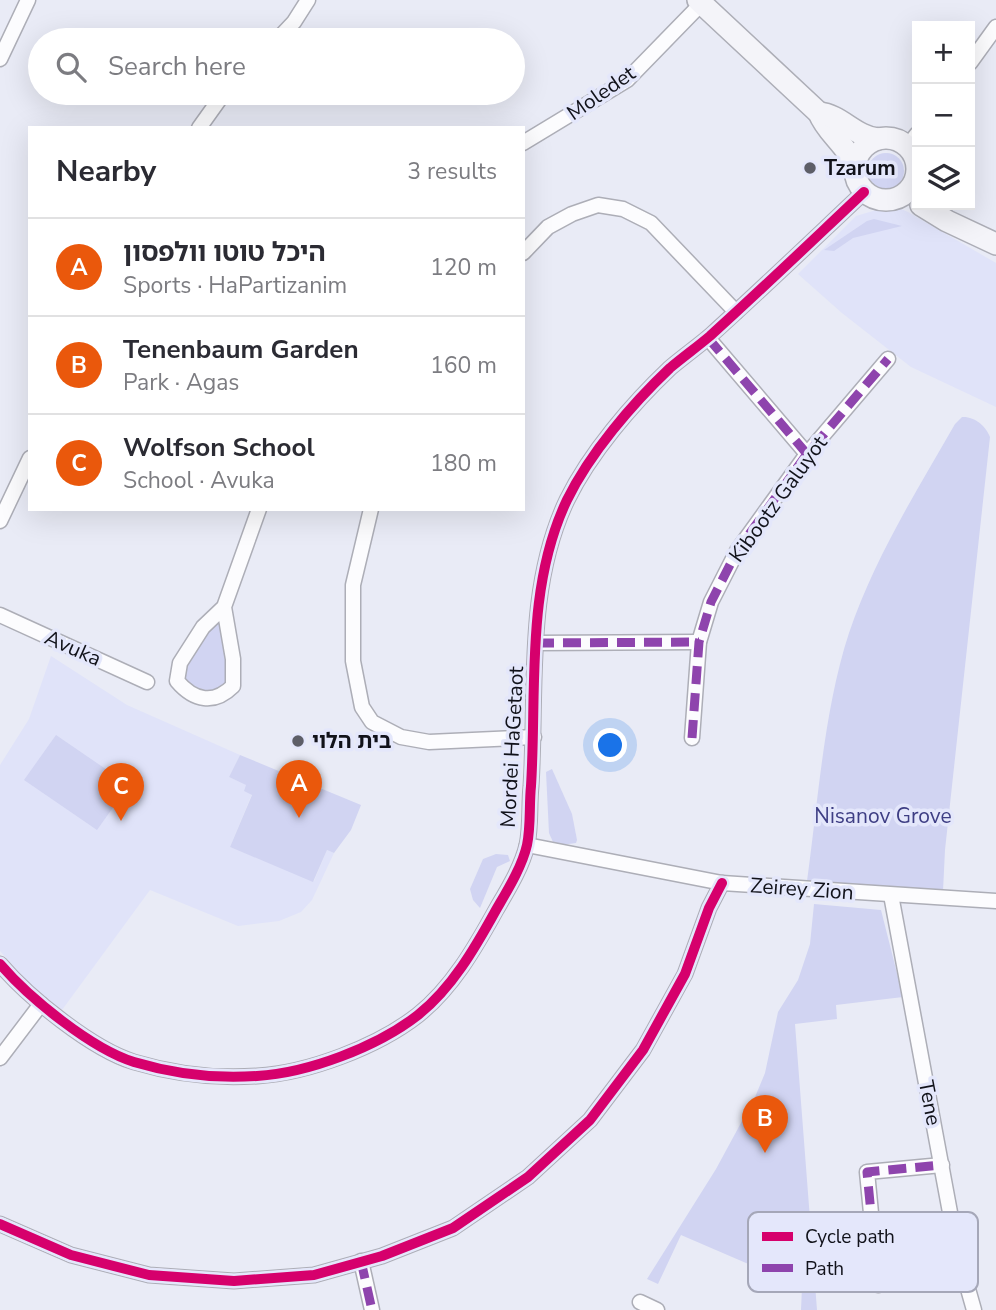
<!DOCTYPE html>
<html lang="en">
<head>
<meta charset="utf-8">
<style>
  :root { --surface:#fff; --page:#f2f2f3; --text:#2b2b33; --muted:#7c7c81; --line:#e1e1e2; --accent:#ea580c }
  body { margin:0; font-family:"Nunito Sans","Noto Sans Hebrew",sans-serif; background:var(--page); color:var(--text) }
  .controls { position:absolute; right:21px; top:21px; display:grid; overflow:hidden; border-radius:0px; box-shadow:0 7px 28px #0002 }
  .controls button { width:63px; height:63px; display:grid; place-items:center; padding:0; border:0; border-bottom:2px solid var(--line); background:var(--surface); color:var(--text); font:35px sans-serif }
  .you { position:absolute; left:611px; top:746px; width:24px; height:24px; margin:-18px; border:5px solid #fff; border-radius:50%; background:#1a73e8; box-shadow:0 0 0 10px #1a73e833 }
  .badge { display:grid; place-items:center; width:46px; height:46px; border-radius:50%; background:var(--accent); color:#fff; font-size:23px; font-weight:700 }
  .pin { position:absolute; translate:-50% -58px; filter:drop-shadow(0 2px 4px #0008) }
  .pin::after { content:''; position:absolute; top:37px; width:24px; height:21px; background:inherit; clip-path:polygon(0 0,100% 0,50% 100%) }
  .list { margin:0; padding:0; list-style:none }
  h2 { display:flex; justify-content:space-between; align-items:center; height:91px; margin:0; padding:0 28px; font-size:30px }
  h2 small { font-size:23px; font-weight:400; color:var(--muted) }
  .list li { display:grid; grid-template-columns:46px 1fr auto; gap:21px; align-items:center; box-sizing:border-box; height:98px; padding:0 28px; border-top:2px solid var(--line) }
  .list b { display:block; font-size:26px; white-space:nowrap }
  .list p { margin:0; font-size:23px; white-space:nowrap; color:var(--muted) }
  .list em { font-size:23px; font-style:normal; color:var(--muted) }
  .icon { flex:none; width:38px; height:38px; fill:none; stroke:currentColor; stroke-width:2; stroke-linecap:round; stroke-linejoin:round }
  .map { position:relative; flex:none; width:996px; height:1310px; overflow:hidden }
  .search { position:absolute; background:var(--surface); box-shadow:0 7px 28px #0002; left:28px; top:28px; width:497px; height:77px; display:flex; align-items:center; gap:18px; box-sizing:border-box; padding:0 24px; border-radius:38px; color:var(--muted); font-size:26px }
  .panel { position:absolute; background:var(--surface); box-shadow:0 7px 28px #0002; left:28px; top:126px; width:497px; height:385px; border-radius:0px }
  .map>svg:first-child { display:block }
</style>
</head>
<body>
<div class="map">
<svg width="996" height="1310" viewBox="0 0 996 1310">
  <rect width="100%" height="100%" fill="#e9ebf6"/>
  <g fill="#e0e3f9">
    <polygon points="883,208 899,208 908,212 996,263 996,407 911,367 842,313 798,274 856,216"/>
    <polygon points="51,656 127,705 240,755 229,777 247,785 252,794 230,847 314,881 327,850 334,853 312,900 301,912 279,921 238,926 150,890 62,1010 36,991 0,951 0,765 29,719"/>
  </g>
  <g fill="#d1d4f2">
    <circle cx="886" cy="171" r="18"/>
    <polygon points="874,219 902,226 853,238 834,251 824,250 867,221"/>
    <path d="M962 417C974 416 986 426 990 437L945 850 943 891 807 881C818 802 824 709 849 633 874 559 916 492 955 424Z"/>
    <polygon points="224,607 233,659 223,696 184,689 180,663"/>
    <polygon points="56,735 129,785 97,830 24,780"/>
    <polygon points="240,755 361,805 351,830 334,853 327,850 313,882 230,847 252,795 244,791 246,785 229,777"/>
    <polygon points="552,769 572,814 577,840 576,843 561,845 553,842 549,833 546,772"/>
    <polygon points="496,854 508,855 510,861 497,867 480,908 473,900 470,889 483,859"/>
    <polygon points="814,904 881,910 903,997 836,1005 837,1019 795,1024 817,1310 801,1310 802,1287 681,1235 658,1284 647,1279 716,1169 755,1097 765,1073 778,1012 798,980 810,944"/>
  </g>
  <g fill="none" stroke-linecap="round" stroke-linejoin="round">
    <g stroke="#adaeb7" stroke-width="17">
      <g id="street">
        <polyline points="277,40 294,22 308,0"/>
        <polyline points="0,59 28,0"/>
        <polyline points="970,63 996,27"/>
        <polyline points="199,128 224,93"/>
        <polyline points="523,143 627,80 701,4"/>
        <polyline points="907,147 917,134"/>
        <polyline points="523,253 548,227 572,214 598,205 623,209 651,223 736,312"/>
        <polyline points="708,338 807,454"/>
        <polyline points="371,509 353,585 353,661 362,707 372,722 401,737 429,742 534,737"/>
        <polyline points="0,521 30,458"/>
        <path d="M224 607 233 659V686C214 705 194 701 177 681L180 663 203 627 224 607 259 509"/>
        <polyline points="0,615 147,682"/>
        <polyline points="536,643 699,642"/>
        <polyline points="692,738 699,642 711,602 737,551 807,454 888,359"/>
        <polyline points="527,845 722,883 996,901"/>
        <polyline points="891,895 957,1250 974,1310"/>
        <path d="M0 964C29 998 92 1049 134 1062 174 1074 215 1079 257 1076 308 1073 377 1047 418 1015 452 988 475 948 496 910 507 891 522 867 527 845 531 826 529 805 531 786 537 691 525 588 567 500 590 453 632 404 670 368 683 357 697 347 710 336 762 289 813 240 864 192"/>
        <polyline points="0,1058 41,1004"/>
        <polyline points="0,1224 71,1255 149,1275 234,1281 314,1275 382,1256 453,1228 528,1177 590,1120 643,1050 685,974 709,908 722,883"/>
        <polyline points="361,1261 372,1310"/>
        <polyline points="878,1285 867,1172 942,1165"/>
        <polyline points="640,1302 657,1310"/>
      </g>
    </g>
    <g stroke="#adaeb7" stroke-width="24">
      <g id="secondary">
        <path d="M698 0 819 113C827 134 850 147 855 169"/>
        <path d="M819 113C841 115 855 137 878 139"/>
        <circle cx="886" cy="169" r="31"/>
        <polyline points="921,205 947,221 996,244"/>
      </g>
    </g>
    <use href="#street" stroke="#fcfcfe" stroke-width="14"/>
    <use href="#secondary" stroke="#f4f4f9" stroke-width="21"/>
    <g stroke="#8e44ad" stroke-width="9" stroke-dasharray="18 9" stroke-linecap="butt">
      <polyline points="708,338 807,454"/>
      <polyline points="536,643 699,642"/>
      <polyline points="692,738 699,642 711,602 737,551 807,454 888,359"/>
      <polyline points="361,1261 372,1310"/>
      <polyline points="878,1285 867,1172 942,1165"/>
    </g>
    <g stroke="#e4e7fb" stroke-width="15">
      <g id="cycleway">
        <path d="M0 964C29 998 92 1049 134 1062 174 1074 215 1079 257 1076 308 1073 377 1047 418 1015 452 988 475 948 496 910 507 891 522 867 527 845 531 826 529 805 531 786 537 691 525 588 567 500 590 453 632 404 670 368 683 357 697 347 710 336 762 289 813 240 864 192"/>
        <polyline points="0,1224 71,1255 149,1275 234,1281 314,1275 382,1256 453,1228 528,1177 590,1120 643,1050 685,974 709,908 722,883"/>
      </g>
    </g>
    <use href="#cycleway" stroke="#d6006c" stroke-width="10"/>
  </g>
  <g fill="#5d5e67" stroke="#e4e7fb" stroke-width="2.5">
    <circle cx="810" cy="168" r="7"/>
    <circle cx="298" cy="741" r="7"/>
  </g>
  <g text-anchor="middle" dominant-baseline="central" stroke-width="7" stroke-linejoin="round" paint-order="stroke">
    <g font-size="21" fill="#11121a" stroke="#e4e7fb">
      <text transform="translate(601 93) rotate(-35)">Moledet</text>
      <text transform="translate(778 499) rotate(-54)">Kibootz Galuyot</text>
      <text transform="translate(73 648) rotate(24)">Avuka</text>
      <text transform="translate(512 747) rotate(-87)">Mordei HaGetaot</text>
      <text transform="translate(802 889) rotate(4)">Zeirey Zion</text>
      <text transform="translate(930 1103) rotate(79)">Tene</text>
    </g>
    <g font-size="21" font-weight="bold" fill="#11121a" stroke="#e4e7fb" text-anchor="start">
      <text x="824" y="168">Tzarum</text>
      <text x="312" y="741">בית הלוי</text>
    </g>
    <g font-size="21" fill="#3e3e84" stroke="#e4e7fb">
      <text x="883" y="816">Nisanov Grove</text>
    </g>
  </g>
  <rect x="748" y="1212" width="230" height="80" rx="10" fill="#e4e7fb" stroke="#a5a7b8" stroke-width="2"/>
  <rect x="762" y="1232" width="31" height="9" fill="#d6006c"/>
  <rect x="762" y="1264" width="31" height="8" fill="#8e44ad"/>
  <g font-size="19" fill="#11121a">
    <text x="805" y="1243">Cycle path</text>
    <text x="805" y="1275">Path</text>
  </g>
</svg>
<div class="controls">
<button>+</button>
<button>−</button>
<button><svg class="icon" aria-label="layers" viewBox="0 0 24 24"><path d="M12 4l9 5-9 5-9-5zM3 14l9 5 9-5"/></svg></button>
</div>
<div class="you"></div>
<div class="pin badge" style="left:299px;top:818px">A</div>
<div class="pin badge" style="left:765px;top:1153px">B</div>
<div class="pin badge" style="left:121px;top:821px">C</div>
<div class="search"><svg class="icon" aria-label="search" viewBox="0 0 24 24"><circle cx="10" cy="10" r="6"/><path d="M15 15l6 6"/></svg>Search here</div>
<section class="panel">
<h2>Nearby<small>3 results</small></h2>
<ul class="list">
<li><span class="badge">A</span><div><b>היכל טוטו וולפסון</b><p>Sports · HaPartizanim</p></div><em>120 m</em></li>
<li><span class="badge">B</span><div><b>Tenenbaum Garden</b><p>Park · Agas</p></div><em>160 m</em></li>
<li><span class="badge">C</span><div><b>Wolfson School</b><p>School · Avuka</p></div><em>180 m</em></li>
</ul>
</section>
</div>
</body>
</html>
